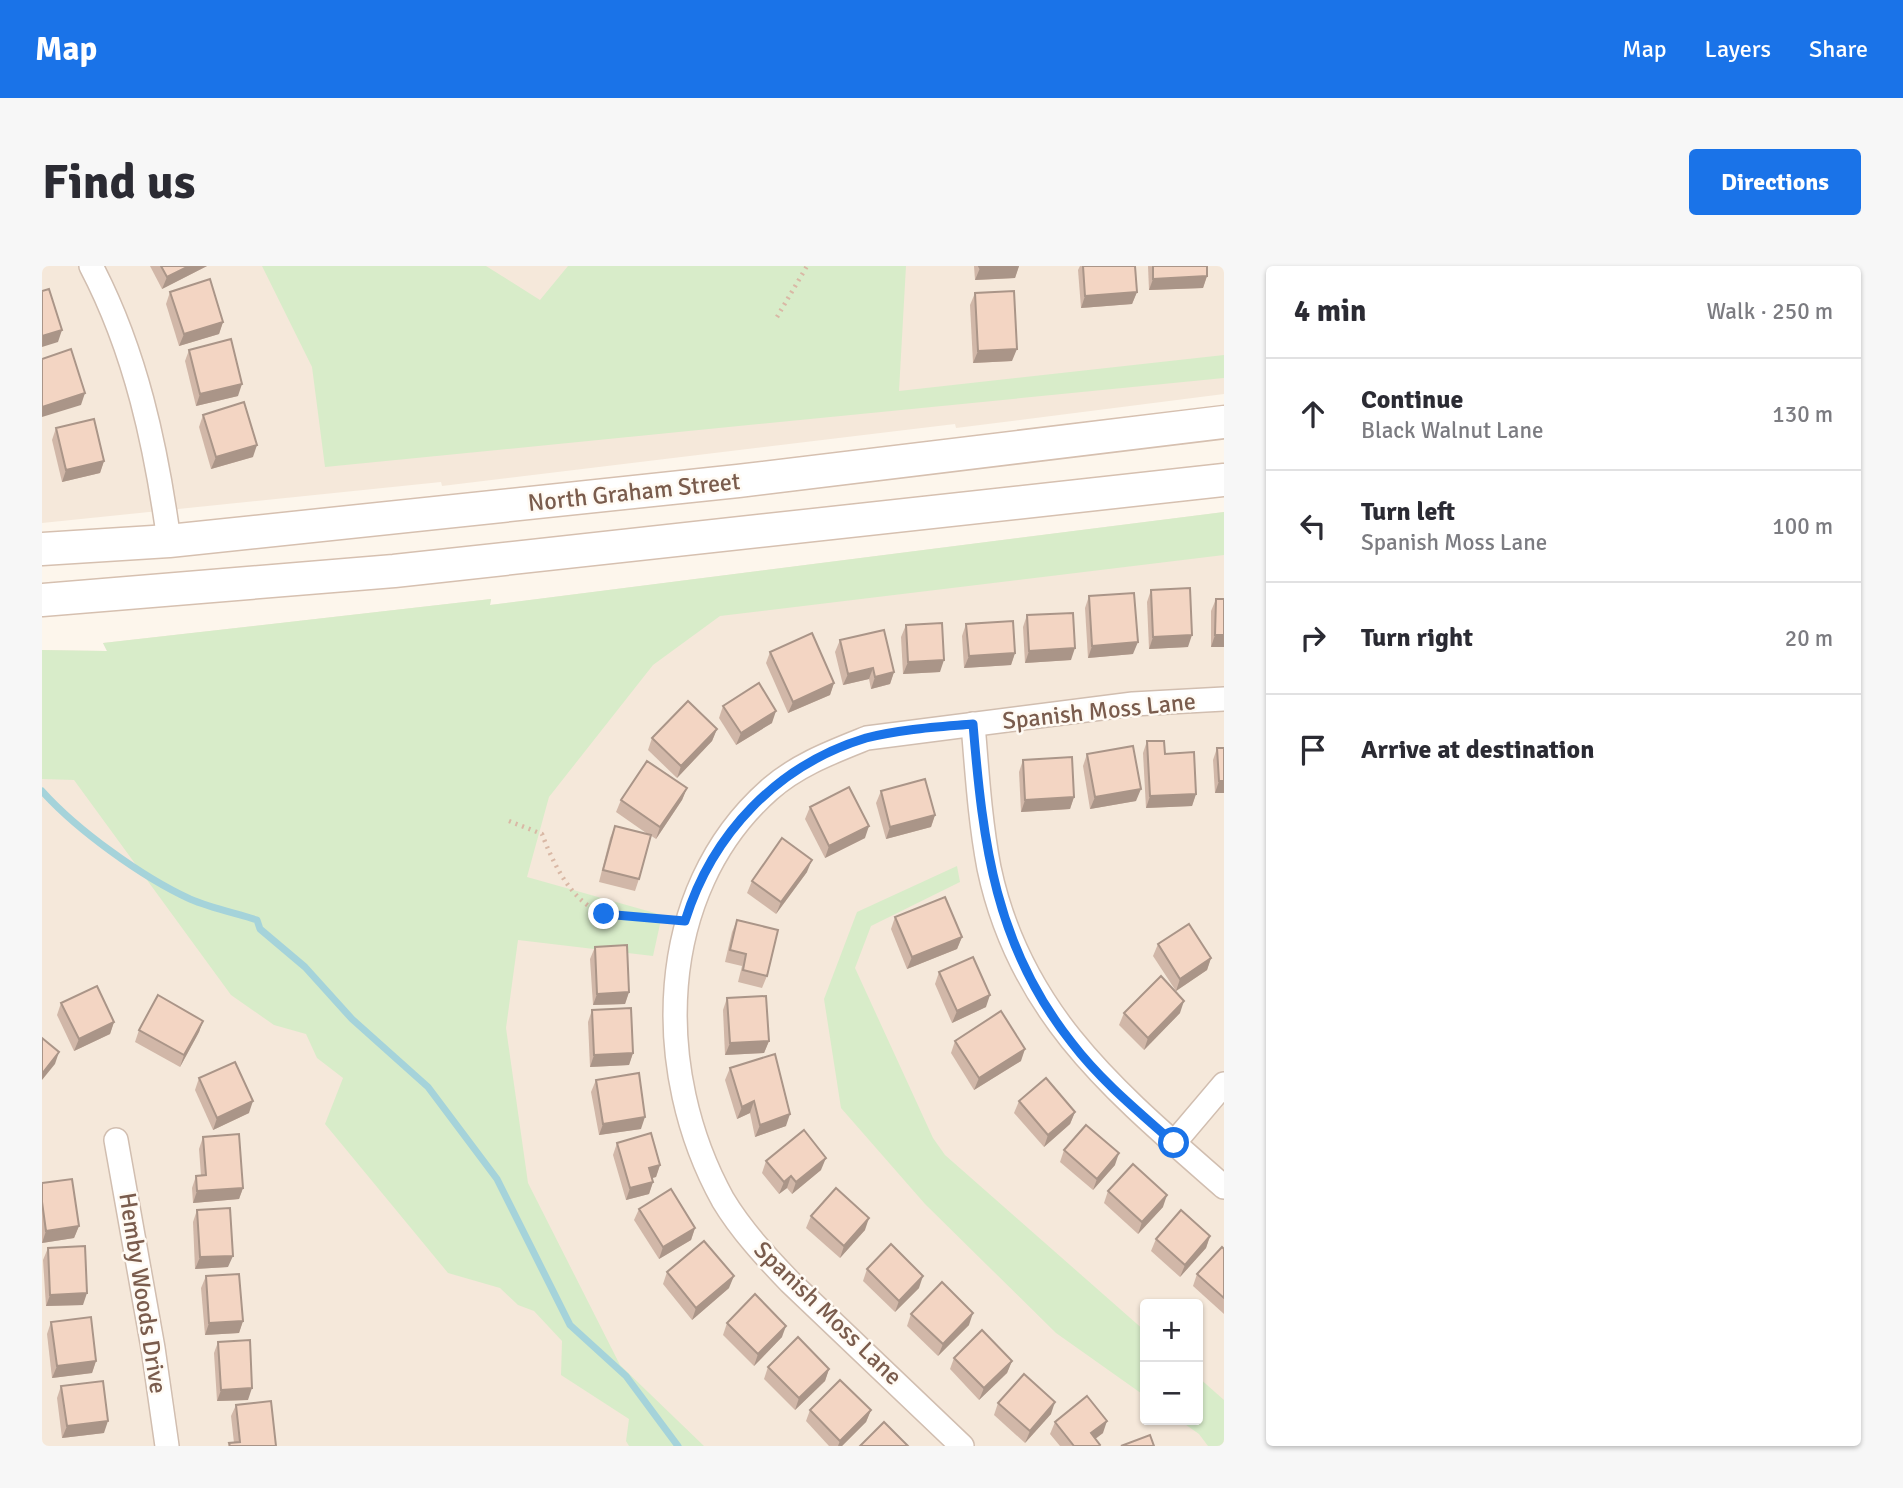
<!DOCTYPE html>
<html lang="en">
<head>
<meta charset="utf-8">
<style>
  :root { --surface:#fff; --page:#f7f7f7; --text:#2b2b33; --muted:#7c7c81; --line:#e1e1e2; --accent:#1a73e8 }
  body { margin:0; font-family:Signika,sans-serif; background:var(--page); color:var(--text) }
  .controls { position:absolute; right:21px; bottom:21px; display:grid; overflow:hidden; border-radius:7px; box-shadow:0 2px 5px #0004 }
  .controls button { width:63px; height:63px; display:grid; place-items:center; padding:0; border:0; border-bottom:2px solid var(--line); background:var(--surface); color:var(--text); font:35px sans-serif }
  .stop { position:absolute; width:21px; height:21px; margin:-16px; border:5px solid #1a73e8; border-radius:50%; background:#fff }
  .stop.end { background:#1a73e8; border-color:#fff; box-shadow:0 2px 7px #0008 }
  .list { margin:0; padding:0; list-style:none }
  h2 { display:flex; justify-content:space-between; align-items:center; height:91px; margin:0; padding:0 28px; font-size:30px }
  h2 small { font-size:23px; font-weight:400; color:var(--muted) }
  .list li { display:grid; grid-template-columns:46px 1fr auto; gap:21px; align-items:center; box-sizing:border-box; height:112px; padding:0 28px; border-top:2px solid var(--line) }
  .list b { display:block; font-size:26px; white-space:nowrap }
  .list p { margin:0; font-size:23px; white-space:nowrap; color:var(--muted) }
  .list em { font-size:23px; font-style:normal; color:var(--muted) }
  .icon { flex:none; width:38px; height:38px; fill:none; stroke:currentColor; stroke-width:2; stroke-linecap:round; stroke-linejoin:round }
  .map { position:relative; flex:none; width:1182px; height:1180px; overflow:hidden; border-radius:7px }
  header { display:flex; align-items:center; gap:42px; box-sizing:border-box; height:98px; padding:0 35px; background:var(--accent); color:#fff }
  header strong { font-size:33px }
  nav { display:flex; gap:38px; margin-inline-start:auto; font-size:24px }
  .intro { display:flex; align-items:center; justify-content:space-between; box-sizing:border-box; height:168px; padding:0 42px }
  h1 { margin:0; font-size:49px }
  .button { padding:18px 32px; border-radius:7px; background:var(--accent); color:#fff; font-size:24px; font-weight:700 }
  main { display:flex; gap:42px; padding:0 42px }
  aside { flex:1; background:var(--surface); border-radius:7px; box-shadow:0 2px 5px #0004 }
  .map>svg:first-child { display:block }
</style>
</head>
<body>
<header>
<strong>Map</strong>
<nav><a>Map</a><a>Layers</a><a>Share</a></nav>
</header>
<div class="intro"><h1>Find us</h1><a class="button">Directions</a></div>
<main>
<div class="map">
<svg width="1182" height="1180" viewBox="0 0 1182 1180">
  <rect width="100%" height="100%" fill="#fdf6ec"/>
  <g fill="#f5e8da" fill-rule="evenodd">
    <polygon points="0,0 1182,0 1182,128 914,162 913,158 400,220 399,216 0,257"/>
    <path d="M1182 246V1180H0V384L65 385 61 377 449 333 448 339ZM1103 1038H1156V1154H1103Z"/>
  </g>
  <g fill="#d8ecc9">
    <polygon points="220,0 444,0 498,34 526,0 864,0 857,125 1182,89 1182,112 283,201 270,101"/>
    <polygon points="1182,246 1182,289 678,350 611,399 507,531 485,611 620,649 611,690 476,674 464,762 486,917 578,1099 662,1180 587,1180 584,1175 587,1153 519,1109 520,1075 492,1045 476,1039 458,1022 406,1007 283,858 301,812 275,792 264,768 232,759 189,729 32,514 0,513 0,384 65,385 61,377 449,333 448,339"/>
    <polygon points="915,600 918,616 829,660 813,702 891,872 903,889 1103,1065 1103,1130 1014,1067 883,938 799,842 782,733 815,646"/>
    <polygon points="1156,1111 1182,1134 1182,1180 1166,1180 1157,1168 1137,1154 1156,1154"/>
  </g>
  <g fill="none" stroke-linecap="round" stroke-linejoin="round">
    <path stroke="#a5d3da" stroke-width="7" d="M0 525C35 564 100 611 148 633 169 642 193 647 215 654L218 663 263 701 310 753 386 821 455 913 528 1059 584 1110 636 1180"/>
    <g stroke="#d1beb0" stroke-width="26">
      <g id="minor">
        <path d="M49 0C94 86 114 180 127 275"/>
        <path d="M931 458C935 506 938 555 947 602 978 749 1075 827 1182 921"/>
        <polyline points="74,874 111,1082 125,1180"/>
        <polyline points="1132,877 1182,818"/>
        <path d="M920 1180 748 1016C724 991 699 964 681 934 610 806 612 626 727 524 755 499 790 486 825 472L1091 438 1182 433"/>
      </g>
    </g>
    <g stroke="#d6c0b0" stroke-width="35">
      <g id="secondary">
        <polyline points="0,283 127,275 696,215 1182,156"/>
        <polyline points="0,334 352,305 1182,214"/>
      </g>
    </g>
    <g stroke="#d9b8a5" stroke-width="4.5" stroke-dasharray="2 5" stroke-linecap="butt">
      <polyline points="735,51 765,0"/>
      <path d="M467 555 500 568C511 597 530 638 563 648 582 654 605 651 624 654"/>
    </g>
    <use href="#minor" stroke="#fff" stroke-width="23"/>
    <use href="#secondary" stroke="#fff" stroke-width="32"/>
  </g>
  <g fill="#d1b7a8">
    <polygon points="108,0 165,0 120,23"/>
    <polygon points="932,0 977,0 973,12 933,14"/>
    <polygon points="1038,0 1093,0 1095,26 1090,38 1039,42 1036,4"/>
    <polygon points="1106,0 1165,0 1165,10 1161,22 1107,24"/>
    <polygon points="128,26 181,56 177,68 137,80 124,38"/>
    <polygon points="933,27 970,95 931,97 928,39"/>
    <polygon points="147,84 196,130 154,140 143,95"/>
    <polygon points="161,149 211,191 169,203 157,161"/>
    <polygon points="14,162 62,195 58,207 20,216 10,174"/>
    <polygon points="1109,324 1146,381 1107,383 1105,336"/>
    <polygon points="1047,330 1091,388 1046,392 1043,342"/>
    <polygon points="1174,333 1182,381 1169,381 1169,345"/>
    <polygon points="985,349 1029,394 983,397 981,361"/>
    <polygon points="924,358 973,387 969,399 922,402 920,370"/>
    <polygon points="864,359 898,406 861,408 859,371"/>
    <polygon points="798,374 852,406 848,418 829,423 827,413 801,419 793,386"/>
    <polygon points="728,386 792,417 788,429 746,447 724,397"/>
    <polygon points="681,440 730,457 694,479 677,452"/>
    <polygon points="675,463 670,475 635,512 606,484 610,472"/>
    <polygon points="1105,475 1123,488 1154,528 1150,540 1104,542 1101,487"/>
    <polygon points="1175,482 1182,482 1182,527 1173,527 1171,494"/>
    <polygon points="1045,488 1094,535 1048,543 1041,500"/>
    <polygon points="981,494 1032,531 1028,543 979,546 977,506"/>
    <polygon points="645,522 640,534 614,573 608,569 597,613 593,625 557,616 568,572 573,560 607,569 574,546 579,534"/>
    <polygon points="839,525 893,549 889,561 844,573 834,537"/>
    <polygon points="768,541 823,572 783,592 763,553"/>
    <polygon points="765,606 734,648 705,627 710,615"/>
    <polygon points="853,651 920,671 915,683 865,703 849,663"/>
    <polygon points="695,654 725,710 720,722 696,716 700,700 683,696 690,666"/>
    <polygon points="1116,678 1169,692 1165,704 1134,725 1111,690"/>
    <polygon points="553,681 587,726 583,738 551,739 548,693"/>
    <polygon points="897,706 944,741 910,757 893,718"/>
    <polygon points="685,732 727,775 722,787 683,789 681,744"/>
    <polygon points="19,737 72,756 68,768 32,785 15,749"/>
    <polygon points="550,744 591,787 587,799 548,801 546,756"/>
    <polygon points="1082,747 1138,747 1102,784 1077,759"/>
    <polygon points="161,755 157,766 138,801 93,776 97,764"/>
    <polygon points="913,775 979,795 932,824 909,787"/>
    <polygon points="688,802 744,860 713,871 708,847 695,853 683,814"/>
    <polygon points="157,812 207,847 171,864 153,824"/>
    <polygon points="554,814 599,863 557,869 549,826"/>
    <polygon points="977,835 1033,846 1028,858 1002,881 972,847"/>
    <polygon points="161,871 201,922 197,933 151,937 150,922 154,910 159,910 157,883"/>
    <polygon points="575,877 618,899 614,911 610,912 611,916 607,928 584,934 571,889"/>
    <polygon points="1022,884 1073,899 1051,924 1018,896"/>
    <polygon points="724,895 779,904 750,928 745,922 737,928 720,907"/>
    <polygon points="0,917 37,960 32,972 0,977"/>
    <polygon points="1066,925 1121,941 1096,968 1062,937"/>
    <polygon points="597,943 653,962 649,974 617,993 592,954"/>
    <polygon points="155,944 186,1001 153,1003 151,956"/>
    <polygon points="769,950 823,964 798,992 764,962"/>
    <polygon points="1168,970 1164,982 1138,1011 1109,985 1114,973"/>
    <polygon points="6,982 41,1039 4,1040 1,994"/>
    <polygon points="1182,983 1182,1048 1151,1020 1155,1008"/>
    <polygon points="825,1003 877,1022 853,1046 821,1015"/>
    <polygon points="625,1006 687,1022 650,1054 621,1018"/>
    <polygon points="164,1010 201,1055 197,1067 163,1069 159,1022"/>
    <polygon points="869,1048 927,1059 896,1090 865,1060"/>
    <polygon points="9,1056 54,1095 50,1107 10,1112 5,1068"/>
    <polygon points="685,1057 740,1071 712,1100 681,1069"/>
    <polygon points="176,1076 206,1134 175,1135 172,1087"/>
    <polygon points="912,1092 970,1095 965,1107 937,1134 908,1103"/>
    <polygon points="726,1101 787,1103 783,1115 753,1144 722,1113"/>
    <polygon points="19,1120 62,1167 20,1172 15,1132"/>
    <polygon points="956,1137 1009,1148 983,1177 952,1149"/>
    <polygon points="194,1139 234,1180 186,1180 187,1177 192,1177 189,1150"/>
    <polygon points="768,1144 829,1144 824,1156 800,1180 787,1180 764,1155"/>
    <polygon points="1013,1156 1061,1167 1053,1173 1058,1180 1018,1180 1008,1168"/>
  </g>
  <g fill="#aa9588">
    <polygon points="147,0 165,0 120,23 125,11"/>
    <polygon points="977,0 973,12 933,14 938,2"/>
    <polygon points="1165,10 1161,22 1107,24 1111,13"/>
    <polygon points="1095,26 1090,38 1039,42 1043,30"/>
    <polygon points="181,56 177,68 137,80 142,68"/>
    <polygon points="20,64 16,76 0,81 0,70"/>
    <polygon points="975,83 970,95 931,97 936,85"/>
    <polygon points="200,118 196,130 154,140 158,128"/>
    <polygon points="43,127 39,139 0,151 0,141"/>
    <polygon points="215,179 211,191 169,203 174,191"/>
    <polygon points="62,195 58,207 20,216 24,204"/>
    <polygon points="1150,369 1146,381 1107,383 1111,371"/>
    <polygon points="1173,369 1182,369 1182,381 1169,381"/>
    <polygon points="1096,376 1091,388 1046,392 1050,380"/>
    <polygon points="1033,382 1029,394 983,397 987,385"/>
    <polygon points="973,387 969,399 922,402 927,390"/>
    <polygon points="902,394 898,406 861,408 866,396"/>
    <polygon points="831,402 827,413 801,419 806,408"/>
    <polygon points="852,406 848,418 829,423 833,411"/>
    <polygon points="792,417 788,429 746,447 751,436"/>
    <polygon points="734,445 730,457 694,479 699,467"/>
    <polygon points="675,463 670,475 635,512 639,500"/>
    <polygon points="1177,515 1182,515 1182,527 1173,527"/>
    <polygon points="645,522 640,534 614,573 618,561"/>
    <polygon points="1099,523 1094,535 1048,543 1053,531"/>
    <polygon points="1154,528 1150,540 1104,542 1108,530"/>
    <polygon points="1032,531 1028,543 979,546 983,534"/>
    <polygon points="893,549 889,561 844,573 848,561"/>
    <polygon points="827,560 823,572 783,592 787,580"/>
    <polygon points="770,594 765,606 734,648 739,636"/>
    <polygon points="920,671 915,683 865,703 870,691"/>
    <polygon points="1169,692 1165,704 1134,725 1138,713"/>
    <polygon points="587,726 583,738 551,739 555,728"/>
    <polygon points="948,729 944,741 910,757 915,745"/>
    <polygon points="1142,735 1138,747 1102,784 1106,772"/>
    <polygon points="161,755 157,766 138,801 142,789"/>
    <polygon points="72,756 68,768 32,785 37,773"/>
    <polygon points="727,775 722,787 683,789 688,777"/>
    <polygon points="983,783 979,795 932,824 937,812"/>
    <polygon points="17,786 13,798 0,814 0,808"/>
    <polygon points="591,787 587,799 548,801 552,789"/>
    <polygon points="211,835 207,847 171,864 175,852"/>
    <polygon points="712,835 708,847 695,853 700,841"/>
    <polygon points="1033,846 1028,858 1002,881 1006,869"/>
    <polygon points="748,848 744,860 713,871 718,859"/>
    <polygon points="603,851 599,863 557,869 561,858"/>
    <polygon points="1077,887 1073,899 1051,924 1055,913"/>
    <polygon points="784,892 779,904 750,928 754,916"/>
    <polygon points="618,899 614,911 603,914 607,902"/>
    <polygon points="749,910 745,922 737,928 742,916"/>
    <polygon points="611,916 607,928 584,934 588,922"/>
    <polygon points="201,922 197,933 151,937 155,925"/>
    <polygon points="1125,929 1121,941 1096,968 1100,956"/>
    <polygon points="827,952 823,964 798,992 802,980"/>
    <polygon points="37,960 32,972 0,977 4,965"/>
    <polygon points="653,962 649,974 617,993 621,981"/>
    <polygon points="1168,970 1164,982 1138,1011 1143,999"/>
    <polygon points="191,990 186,1001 153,1003 158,991"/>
    <polygon points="692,1010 687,1022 650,1054 654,1042"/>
    <polygon points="881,1010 877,1022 853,1046 857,1035"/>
    <polygon points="45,1027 41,1039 4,1040 8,1029"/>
    <polygon points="931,1047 927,1059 896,1090 901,1078"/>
    <polygon points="201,1055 197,1067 163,1069 167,1057"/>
    <polygon points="744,1060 740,1071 712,1100 716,1088"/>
    <polygon points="54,1095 50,1107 10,1112 15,1100"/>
    <polygon points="970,1095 965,1107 937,1134 942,1122"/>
    <polygon points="787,1103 783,1115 753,1144 757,1132"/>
    <polygon points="210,1122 206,1134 175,1135 179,1124"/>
    <polygon points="1013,1136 1009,1148 983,1177 988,1165"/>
    <polygon points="829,1144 824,1156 800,1180 796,1180 798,1175"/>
    <polygon points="66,1155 62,1167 20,1172 25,1160"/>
    <polygon points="1065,1155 1061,1167 1045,1179 1049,1167"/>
  </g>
  <g fill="#f3d5c3" stroke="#aa9588" stroke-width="2">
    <polygon points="119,0 147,0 125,11"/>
    <polygon points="937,0 975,0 938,2"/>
    <polygon points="1041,0 1093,0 1095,26 1043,30"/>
    <polygon points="1111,0 1165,0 1165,10 1111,13"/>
    <polygon points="168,13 181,56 142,68 128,26"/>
    <polygon points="7,23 20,64 0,70 0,25"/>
    <polygon points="972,25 975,83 936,85 933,27"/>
    <polygon points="189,73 200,118 158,128 147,84"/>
    <polygon points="29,83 43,127 0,141 0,93"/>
    <polygon points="202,136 215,179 174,191 161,149"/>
    <polygon points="52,153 62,195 24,204 14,162"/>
    <polygon points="1148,322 1150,369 1111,371 1109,324"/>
    <polygon points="1092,327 1096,376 1050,380 1047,330"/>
    <polygon points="1174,333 1182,333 1182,369 1173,369"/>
    <polygon points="1031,347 1033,382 987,385 985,349"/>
    <polygon points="971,355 973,387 927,390 924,358"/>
    <polygon points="900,357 902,394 866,396 864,359"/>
    <polygon points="842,364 852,406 833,411 831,402 806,408 798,374"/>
    <polygon points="770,367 792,417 751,436 728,386"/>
    <polygon points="717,417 734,445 699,467 681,440"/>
    <polygon points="646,435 675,463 639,500 610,472"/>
    <polygon points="1105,475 1122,475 1123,488 1152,486 1154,528 1108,530"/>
    <polygon points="1091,480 1099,523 1053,531 1045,488"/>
    <polygon points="1175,482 1182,482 1182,515 1177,515"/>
    <polygon points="1030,491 1032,531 983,534 981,494"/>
    <polygon points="605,495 645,522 618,561 579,534"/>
    <polygon points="883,513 893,549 848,561 839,525"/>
    <polygon points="807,521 827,560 787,580 768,541"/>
    <polygon points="573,560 609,569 597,613 561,604"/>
    <polygon points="740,572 770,594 739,636 710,615"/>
    <polygon points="903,631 920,671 870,691 853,651"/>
    <polygon points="695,654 736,664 725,710 701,704 704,688 688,684"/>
    <polygon points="1147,658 1169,692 1138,713 1116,678"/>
    <polygon points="585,679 587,726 555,728 553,681"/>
    <polygon points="931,691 948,729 915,745 897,706"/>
    <polygon points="1119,710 1142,735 1106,772 1082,747"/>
    <polygon points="55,720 72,756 37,773 19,737"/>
    <polygon points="116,729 161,755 142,789 97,764"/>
    <polygon points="724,730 727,775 688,777 685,732"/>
    <polygon points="589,742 591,787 552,789 550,744"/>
    <polygon points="959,745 983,783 937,812 913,775"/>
    <polygon points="0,772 17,786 0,808"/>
    <polygon points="733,788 748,848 718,859 712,835 700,841 688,802"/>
    <polygon points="193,796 211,835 175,852 157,812"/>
    <polygon points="597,807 603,851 561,858 554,814"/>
    <polygon points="1004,812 1033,846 1006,869 977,835"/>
    <polygon points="1044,859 1077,887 1055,913 1022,884"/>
    <polygon points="762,864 784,892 754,916 749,910 742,916 724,895"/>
    <polygon points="609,867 618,899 607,902 611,916 588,922 575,877"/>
    <polygon points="197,868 201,922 155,925 154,910 164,909 161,871"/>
    <polygon points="1091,898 1125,929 1100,956 1066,925"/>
    <polygon points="30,913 37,960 4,965 0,936 0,917"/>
    <polygon points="794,922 827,952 802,980 769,950"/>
    <polygon points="629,923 653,962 621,981 597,943"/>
    <polygon points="188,942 191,990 158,991 155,944"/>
    <polygon points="1139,944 1168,970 1143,999 1114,973"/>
    <polygon points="662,975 692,1010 654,1042 625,1006"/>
    <polygon points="849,978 881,1010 857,1035 825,1003"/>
    <polygon points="43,980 45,1027 8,1029 6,982"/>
    <polygon points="1180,981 1182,983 1182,1032 1155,1008"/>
    <polygon points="197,1008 201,1055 167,1057 164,1010"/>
    <polygon points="900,1016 931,1047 901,1078 869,1048"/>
    <polygon points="713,1028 744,1060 716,1088 685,1057"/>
    <polygon points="49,1051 54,1095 15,1100 9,1056"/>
    <polygon points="940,1064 970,1095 942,1122 912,1092"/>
    <polygon points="756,1071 787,1103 757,1132 726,1101"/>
    <polygon points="208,1074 210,1122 179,1124 176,1076"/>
    <polygon points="982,1108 1013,1136 988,1165 956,1137"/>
    <polygon points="798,1114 829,1144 798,1175 768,1144"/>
    <polygon points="61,1115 66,1155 25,1160 19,1120"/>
    <polygon points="1045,1130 1065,1155 1049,1167 1058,1179 1057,1180 1032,1180 1013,1156"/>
    <polygon points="229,1135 234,1180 188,1180 187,1177 198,1176 194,1139"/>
    <polygon points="842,1156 866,1180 818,1180"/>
    <polygon points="1108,1169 1112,1180 1079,1180"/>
  </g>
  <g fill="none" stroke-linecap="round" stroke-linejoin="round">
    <path stroke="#1a73e8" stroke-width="9" d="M562 648 643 655C670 568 735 499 824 472 858 463 896 461 931 458 941 578 953 680 1030 777 1059 815 1097 846 1132 877"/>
  </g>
  <g text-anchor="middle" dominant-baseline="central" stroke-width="5" stroke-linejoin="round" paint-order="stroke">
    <g font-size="24" fill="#7a5c4d" stroke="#fffaf3">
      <text transform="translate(592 226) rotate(-6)">North Graham Street</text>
      <text transform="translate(1057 445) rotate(-6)">Spanish Moss Lane</text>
      <text transform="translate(101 1027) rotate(81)">Hemby Woods Drive</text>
      <text transform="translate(786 1047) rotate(44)">Spanish Moss Lane</text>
    </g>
  </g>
</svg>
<div class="controls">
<button>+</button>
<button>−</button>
</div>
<div class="stop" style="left:1132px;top:877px"></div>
<div class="stop end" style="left:562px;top:648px"></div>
</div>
<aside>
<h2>4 min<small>Walk · 250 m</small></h2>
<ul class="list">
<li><svg class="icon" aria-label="ahead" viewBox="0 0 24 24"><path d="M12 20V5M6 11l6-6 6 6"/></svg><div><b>Continue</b><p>Black Walnut Lane</p></div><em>130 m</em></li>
<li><svg class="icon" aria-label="left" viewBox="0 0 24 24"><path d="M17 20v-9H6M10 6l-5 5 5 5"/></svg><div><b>Turn left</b><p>Spanish Moss Lane</p></div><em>100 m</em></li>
<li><svg class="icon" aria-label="right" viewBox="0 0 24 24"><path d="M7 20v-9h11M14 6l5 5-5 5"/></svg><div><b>Turn right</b></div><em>20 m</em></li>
<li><svg class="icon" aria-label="arrive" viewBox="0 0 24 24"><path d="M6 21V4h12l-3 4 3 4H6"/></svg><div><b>Arrive at destination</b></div></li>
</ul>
</aside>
</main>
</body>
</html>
